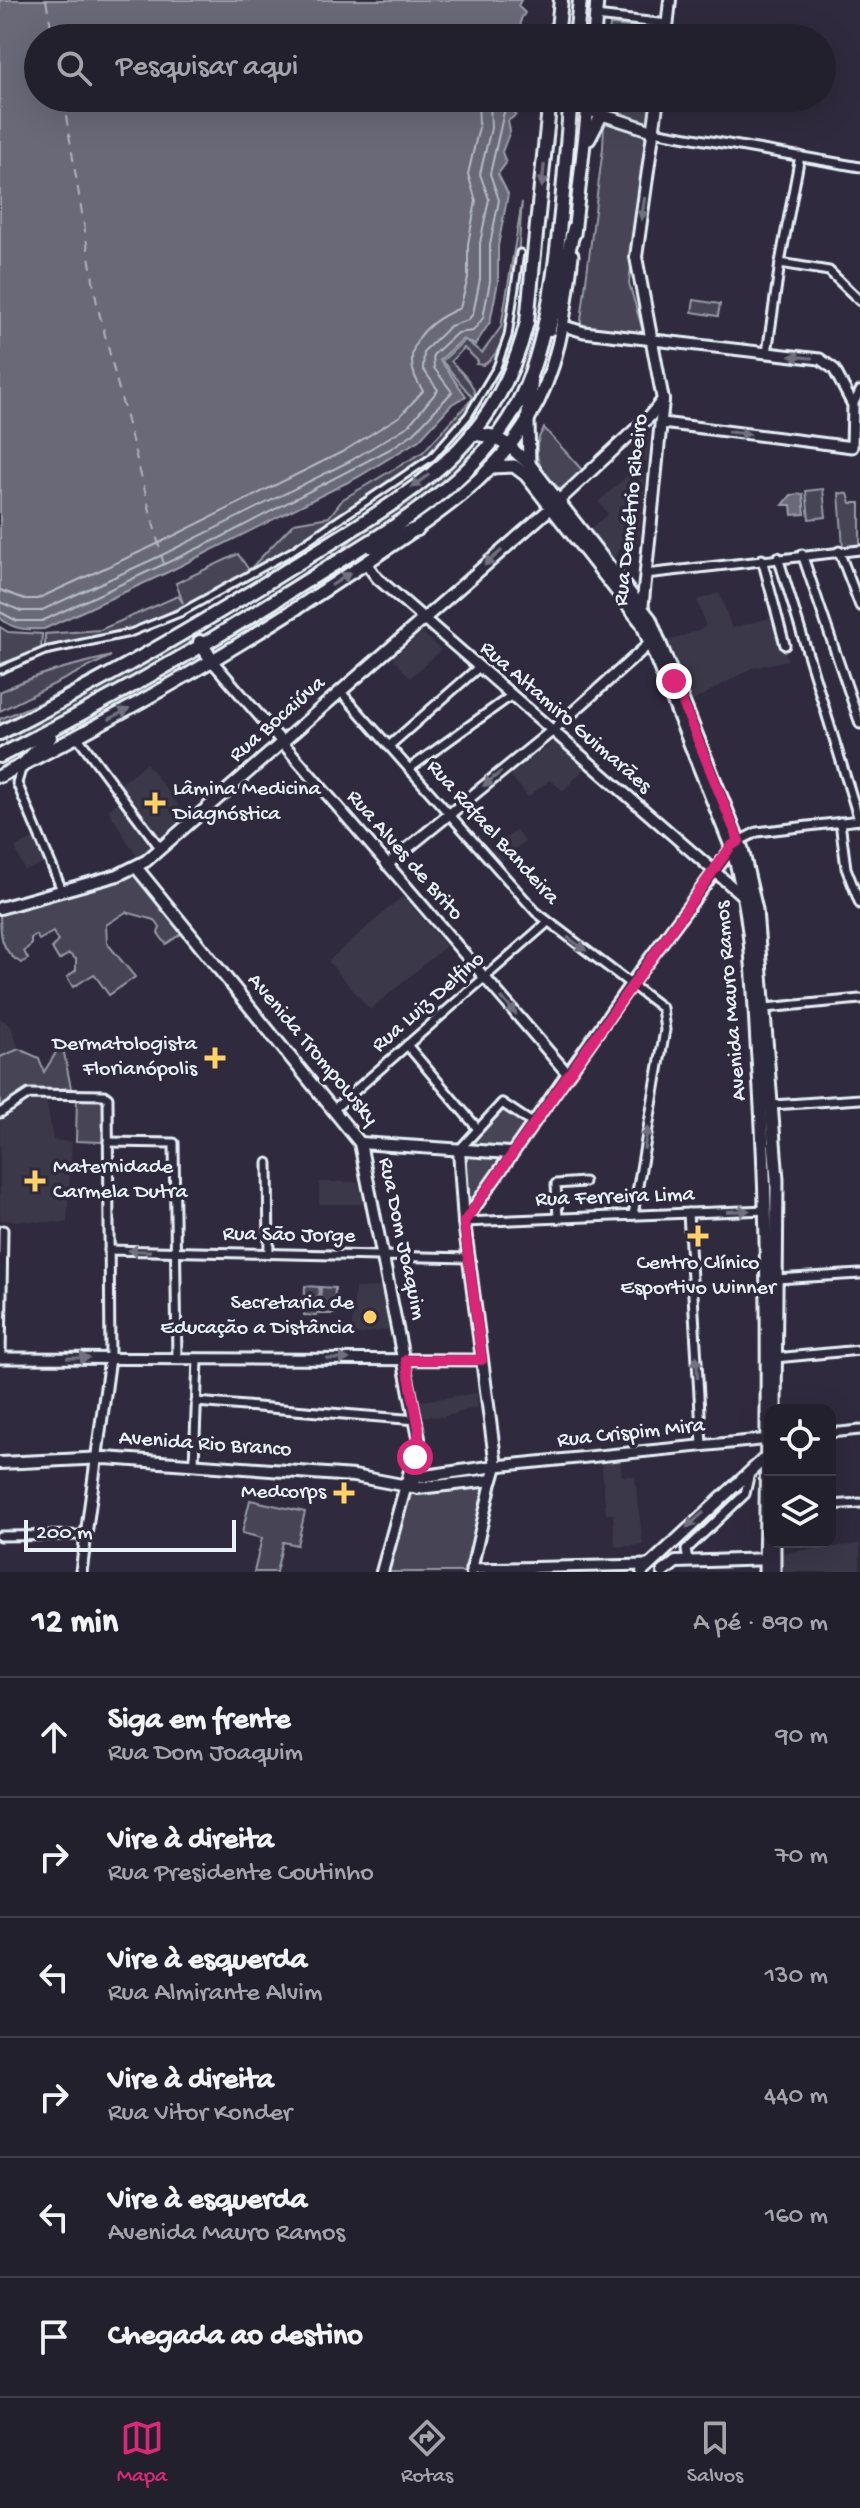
<!DOCTYPE html>
<html lang="pt">
<head>
<meta charset="utf-8">
<style>
  :root { --surface:#23202e; --page:#2b2836; --text:#f1f3f6; --muted:#a3a3aa; --line:#403e4a; --accent:#db2777 }
  body { margin:0; font-family:"Gochi Hand",sans-serif; background:var(--page); color:var(--text) }
  .controls { position:absolute; right:24px; bottom:24px; display:grid; overflow:hidden; border-radius:16px; box-shadow:0 8px 32px #0002 }
  .controls button { width:72px; height:72px; display:grid; place-items:center; padding:0; border:0; border-bottom:2px solid var(--line); background:var(--surface); color:var(--text); font:40px sans-serif }
  .scale { position:absolute; left:24px; bottom:20px; width:212px; box-sizing:border-box; padding-left:8px; border:4px solid #e8f1f8; border-top:0; font-size:22px; line-height:28px; white-space:nowrap; color:#e8f1f8; -webkit-text-stroke:6px #2f2a3d; paint-order:stroke }
  .stop { position:absolute; width:24px; height:24px; margin:-18px; border:6px solid #db2777; border-radius:50%; background:#fff }
  .stop.end { background:#db2777; border-color:#fff; box-shadow:0 2px 8px #0008 }
  .list { margin:0; padding:0; list-style:none }
  h2 { display:flex; justify-content:space-between; align-items:center; height:104px; margin:0; padding:0 32px; font-size:34px }
  h2 small { font-size:26px; font-weight:400; color:var(--muted) }
  .list li { display:grid; grid-template-columns:52px 1fr auto; gap:24px; align-items:center; box-sizing:border-box; height:120px; padding:0 32px; border-top:2px solid var(--line) }
  .list b { display:block; font-size:30px; white-space:nowrap }
  .list p { margin:0; font-size:26px; white-space:nowrap; color:var(--muted) }
  .list em { font-size:26px; font-style:normal; color:var(--muted) }
  .icon { flex:none; width:44px; height:44px; fill:none; stroke:currentColor; stroke-width:2; stroke-linecap:round; stroke-linejoin:round }
  .map { position:relative; flex:none; width:860px; height:1572px; overflow:hidden }
  .search { position:absolute; background:var(--surface); box-shadow:0 8px 32px #0002; left:24px; right:24px; top:24px; height:88px; display:flex; align-items:center; gap:20px; box-sizing:border-box; padding:0 28px; border-radius:44px; color:var(--muted); font-size:30px }
  .sheet { height:824px; background:var(--surface) }
  nav { display:flex; justify-content:space-around; align-items:center; box-sizing:border-box; height:112px; border-top:2px solid var(--line); background:var(--surface); font-size:22px; color:var(--muted) }
  nav a { display:grid; justify-items:center; gap:4px }
  nav .on { color:var(--accent) }
  .map>svg:first-child { display:block }
</style>
</head>
<body>
<div class="map">
<svg width="860" height="1572" viewBox="0 0 860 1572">
  <rect width="100%" height="100%" fill="#2f2a3d"/>
  <filter id="ink" filterUnits="userSpaceOnUse"><feTurbulence type="fractalNoise" baseFrequency=".0125" numOctaves="2"/><feDisplacementMap in="SourceGraphic" scale="16" xChannelSelector="R" yChannelSelector="G"/><feConvolveMatrix kernelMatrix="1 2 1 2 8 2 1 2 1" color-interpolation-filters="sRGB"/></filter>
  <g filter="url(#ink)">
    <g fill="#3b3749">
      <polygon points="648,426 650,431 647,463 628,444"/>
      <polygon points="646,473 639,543 625,543 611,561 587,531 608,514 598,502 629,474"/>
      <polygon points="715,594 720,594 732,628 773,617 788,660 752,668 691,702 664,643 706,627 697,600"/>
      <polygon points="422,632 441,650 410,678 393,658"/>
      <polygon points="555,740 585,768 563,791 550,780 528,797 510,775"/>
      <polygon points="146,763 186,815 159,838 119,785"/>
      <polygon points="120,801 153,847 137,857 108,810"/>
      <polygon points="516,830 525,841 500,862 490,851"/>
      <polygon points="36,838 46,863 24,870 15,847"/>
      <polygon points="403,896 446,946 370,1010 328,961"/>
      <polygon points="0,1018 11,1026 19,1049 0,1057"/>
      <polygon points="30,1096 46,1096 53,1140 72,1142 67,1223 0,1220 0,1115"/>
      <polygon points="319,1182 358,1182 364,1204 319,1204"/>
      <polygon points="383,1287 390,1329 351,1336 355,1288"/>
      <polygon points="477,1393 478,1407 444,1417 423,1416 421,1401"/>
      <polygon points="620,1458 622,1476 635,1476 643,1545 615,1547 613,1514 606,1514 601,1460"/>
      <polygon points="860,1544 860,1572 779,1572 778,1553"/>
    </g>
    <g fill="#464455" stroke="#979aa6" stroke-width="2">
      <polygon points="610,25 658,30 660,38 609,38"/>
      <polygon points="605,98 652,98 629,283 644,335 580,328 603,148"/>
      <path d="M522 202C518 241 519 346 483 365L476 364 478 361 464 348 451 361C459 371 473 381 475 395 481 451 187 609 134 628 106 638 73 641 45 646V634L100 630 178 596 183 603 176 583 238 554 249 570 294 523 329 517 343 499 423 452 473 398 442 361 465 340 482 353 501 327Z"/>
      <polygon points="694,300 720,304 718,316 692,312"/>
      <path d="M544 428 583 471 561 490C540 473 528 452 544 428Z"/>
      <polygon points="475,439 484,441 441,484 346,550 207,637 206,634 345,547 363,527"/>
      <path d="M495 444 502 448C469 486 425 525 377 543Z"/>
      <polygon points="823,489 826,517 809,519 806,491"/>
      <polygon points="839,493 848,494 851,503 860,503 860,545 843,547"/>
      <polygon points="327,583 216,655 211,648"/>
      <polygon points="241,597 0,729 0,719 39,703"/>
      <polygon points="0,627 8,632 42,634 41,649 0,664"/>
      <polygon points="188,638 193,645 6,746 6,736"/>
      <polygon points="201,653 206,661 51,745 110,705"/>
      <path d="M111 656 0 711V692C36 673 72 666 111 656Z"/>
      <path d="M135 872 181 934 166 944 158 933 160 928 155 920 126 912 106 925 107 943 135 977 109 995 94 974 73 987 67 977 76 970V959L69 954 59 960 52 948 58 941 53 932 39 940 36 935 31 938V945L24 951 28 959 21 963C0 951 0 934 0 911Z"/>
      <polygon points="62,1043 71,1088 27,1091 0,1109 0,1057 19,1049 39,1058 44,1072"/>
      <polygon points="77,1097 104,1098 102,1142 76,1141"/>
      <polygon points="505,1109 525,1124 468,1209 461,1151"/>
      <polygon points="305,1286 319,1287 317,1316 304,1315"/>
      <polygon points="321,1287 335,1288 334,1314 319,1314"/>
      <polygon points="484,1487 465,1572 388,1572 409,1494"/>
      <polygon points="250,1500 305,1512 297,1545 283,1542 276,1572 254,1572 262,1538 242,1533"/>
    </g>
    <g fill="#696978" stroke="#9c9fab" stroke-width="2">
      <path d="M0 0H521L518 6 525 13 521 19 520 38H38V98H508L516 115 508 121 510 131 502 152 506 163 498 174 508 194 498 246V282L490 322 475 345 463 339 440 360 466 396 452 404 419 440 358 477 166 573 44 629C26 630 14 630 0 618Z"/>
      <polygon points="803,494 805,514 792,515 791,505 783,505 791,495"/>
    </g>
    <g fill="none" stroke-linecap="round" stroke-linejoin="round">
      <g stroke="#b5bbc5" stroke-width="2">
        <path d="M0 590 25 599H37L153 546 344 451 400 416 423 391C396 352 422 324 460 308L468 278V244L476 201 468 174 479 127 478 98"/>
        <polyline points="0,602 21,611 40,611 158,557 350,461 408,426 438,390 423,369 424,351 450,326 468,320 473,314 480,279 480,243 489,199 480,174 491,128 490,98"/>
        <polyline points="0,612 17,621 42,621 220,538 390,449 414,433 452,392 434,368 433,355 457,333 473,331 483,318 490,281 490,245 499,200 490,174 504,112 500,98"/>
      </g>
      <g stroke="#afb4be" stroke-width="2" stroke-dasharray="10 8" stroke-linecap="butt">
        <polyline points="46,0 53,38"/>
        <polyline points="63,98 97,304 166,573"/>
      </g>
      <g stroke="#e8f1f8" stroke-width="11">
        <polyline id="pedestrian" points="0,670 45,651 130,633 180,613 292,551 432,457 468,416 497,367 508,336 520,253"/>
      </g>
      <g stroke="#e8f1f8" stroke-width="13">
        <g id="minor">
          <polyline points="595,16 668,24"/>
          <polyline points="653,131 860,167"/>
          <polyline points="780,263 800,156"/>
          <polyline points="767,353 780,263 829,271 860,301"/>
          <polyline points="853,405 860,391"/>
          <polyline points="839,551 860,606"/>
          <polyline points="802,554 860,724"/>
          <polyline points="778,557 859,820"/>
          <polyline points="762,559 785,645"/>
          <polyline points="645,574 860,550"/>
          <polyline points="341,692 536,912 662,1008 665,1030 633,1215"/>
          <polyline points="77,736 161,849"/>
          <polyline points="389,746 479,667"/>
          <polyline points="22,766 17,783 62,890"/>
          <polyline points="409,769 512,695"/>
          <polyline points="840,822 846,868 860,904"/>
          <polyline points="739,841 757,832 860,820"/>
          <polyline points="765,1008 860,999"/>
          <polyline points="407,1045 478,1129"/>
          <polyline points="773,1105 860,1099"/>
          <polyline points="333,1110 548,922"/>
          <polyline points="0,1113 29,1094 104,1095 108,1098 110,1358"/>
          <polyline points="108,1142 174,1143 177,1359"/>
          <polyline points="459,1150 502,1103 532,1123"/>
          <polyline points="268,1163 269,1254"/>
          <polyline points="688,1213 702,1445"/>
          <polyline points="558,1218 556,1184 584,1182"/>
          <polyline points="464,1222 767,1210"/>
          <polyline points="109,1250 469,1258"/>
          <polyline points="776,1279 860,1274"/>
          <polyline points="1,1358 3,1230"/>
          <polyline points="775,1358 860,1350"/>
          <polyline points="196,1402 417,1420"/>
          <polyline points="830,1433 860,1430"/>
          <polyline points="194,1464 198,1359"/>
          <polyline points="830,1505 860,1503"/>
          <polyline points="0,1536 86,1535"/>
          <polyline points="688,1561 686,1550 745,1494 750,1473"/>
        </g>
      </g>
      <g stroke="#e8f1f8" stroke-width="15">
        <g id="tertiary">
          <polyline points="564,326 584,332 820,359 834,369 853,405 852,447 662,423"/>
          <polyline points="366,563 377,578 744,897"/>
          <polyline points="213,662 567,1073"/>
          <polyline points="387,865 553,730 649,644"/>
          <polyline points="0,1358 482,1360"/>
          <polyline points="496,1466 770,1439"/>
          <polyline points="471,1569 647,1565"/>
          <polyline points="81,1572 110,1358"/>
          <polyline points="471,1572 492,1480"/>
        </g>
      </g>
      <g stroke="#e8f1f8" stroke-width="16">
        <g id="secondary">
          <polyline points="666,38 670,0"/>
          <polyline points="588,110 653,131"/>
          <polyline points="642,611 663,400 636,257 658,98"/>
          <polyline points="136,867 360,1143 419,1438 382,1572"/>
          <polyline points="0,908 118,875 146,861 552,507 650,416 663,400"/>
          <polyline points="360,1143 510,1153"/>
          <polyline points="464,1222 631,984 735,844"/>
          <polyline points="0,1463 105,1458 354,1476 418,1488 492,1480 496,1466 464,1222 459,1150"/>
          <polyline points="407,1483 418,1477 496,1466"/>
          <polyline points="642,1572 766,1457"/>
          <polyline points="663,1572 676,1562 772,1559"/>
        </g>
      </g>
      <g stroke="#e8f1f8" stroke-width="17">
        <g id="primary">
          <polyline points="594,38 597,0"/>
          <polyline points="589,139 601,116"/>
          <polyline points="574,234 589,98"/>
          <polyline points="528,421 529,464"/>
          <polyline points="510,447 529,464 650,619 742,849 756,910 777,1180 775,1410"/>
          <path d="M491 467 514 466 526 475 642 623 731 846C752 909 753 979 757 1044 770 1220 768 1396 765 1572"/>
          <path d="M0 776C122 715 239 648 352 572 418 527 487 488 529 418 560 367 565 313 572 255"/>
          <polyline points="774,1572 774,1542"/>
        </g>
      </g>
      <g stroke="#e8f1f8" stroke-width="18">
        <g id="trunk">
          <polyline points="557,38 561,0"/>
          <polyline points="576,38 580,0"/>
          <polyline points="566,100 588,110"/>
          <polyline points="549,329 574,228"/>
          <polyline points="528,419 531,382"/>
          <polyline points="472,433 495,437 510,447"/>
          <polyline points="371,546 417,529"/>
          <polyline points="200,642 213,662"/>
          <path d="M0 733C107 679 210 619 311 555 361 524 418 491 459 449 494 412 515 371 527 322L550 98"/>
          <path d="M0 756C105 703 206 645 305 582 383 533 481 483 522 395 558 320 563 183 571 98"/>
          <polyline points="22,766 50,737"/>
        </g>
      </g>
      <use href="#pedestrian" stroke="#2f2a3d" stroke-width="5"/>
      <use href="#minor" stroke="#2f2a3d" stroke-width="7"/>
      <use href="#tertiary" stroke="#2f2a3d" stroke-width="9"/>
      <use href="#secondary" stroke="#2f2a3d" stroke-width="10"/>
      <use href="#primary" stroke="#2f2a3d" stroke-width="11"/>
      <use href="#trunk" stroke="#2f2a3d" stroke-width="12"/>
    </g>
    <defs><path id="oneway-solid" d="M-6-.8H1V-3.2L6.5 0L1 3.2V.8H-6Z" transform="scale(2)"/></defs>
    <g fill="#70707e">
      <use href="#oneway-solid" transform="translate(543 176) rotate(96)"/>
      <use href="#oneway-solid" transform="translate(643 209) rotate(98)"/>
      <use href="#oneway-solid" transform="translate(801 357) rotate(-174)"/>
      <use href="#oneway-solid" transform="translate(739 433) rotate(7)"/>
      <use href="#oneway-solid" transform="translate(420 481) rotate(144)"/>
      <use href="#oneway-solid" transform="translate(493 558) rotate(139)"/>
      <use href="#oneway-solid" transform="translate(341 579) rotate(-34)"/>
      <use href="#oneway-solid" transform="translate(119 714) rotate(-28)"/>
      <use href="#oneway-solid" transform="translate(492 779) rotate(141)"/>
      <use href="#oneway-solid" transform="translate(577 944) rotate(36)"/>
      <use href="#oneway-solid" transform="translate(509 1006) rotate(49)"/>
      <use href="#oneway-solid" transform="translate(646 1138) rotate(-80)"/>
      <use href="#oneway-solid" transform="translate(738 1211) rotate(-2)"/>
      <use href="#oneway-solid" transform="translate(139 1251) rotate(-179)"/>
      <use href="#oneway-solid" transform="translate(78 1358)"/>
      <use href="#oneway-solid" transform="translate(338 1359)"/>
      <use href="#oneway-solid" transform="translate(697 1367) rotate(-93)"/>
      <use href="#oneway-solid" transform="translate(695 1520) rotate(138)"/>
    </g>
  </g>
  <g fill="none" stroke-linecap="round" stroke-linejoin="round" filter="url(#ink)">
    <polyline stroke="#db2777" stroke-width="10" points="415,1457 419,1429 406,1360 482,1360 464,1222 731,846 739,841 674,681"/>
  </g>
  <g fill="#ffd166" stroke="#2f2a3d" stroke-width="3">
    <path d="M151 791h8v8h8v8h-8v8h-8v-8h-8v-8h8z"/>
    <path d="M211 1046h8v8h8v8h-8v8h-8v-8h-8v-8h8z"/>
    <path d="M31 1169h8v8h8v8h-8v8h-8v-8h-8v-8h8z"/>
    <path d="M694 1224h8v8h8v8h-8v8h-8v-8h-8v-8h8z"/>
    <circle cx="370" cy="1317" r="8"/>
    <path d="M340 1481h8v8h8v8h-8v8h-8v-8h-8v-8h8z"/>
  </g>
  <g text-anchor="middle" dominant-baseline="central" stroke-width="7" stroke-linejoin="round" paint-order="stroke">
    <g font-size="22" fill="#e8f1f8" stroke="#2f2a3d">
      <text transform="translate(632 510) rotate(-84)">Rua Demétrio Ribeiro</text>
      <text transform="translate(565 718) rotate(41)">Rua Altamiro Guimarães</text>
      <text transform="translate(278 720) rotate(-41)">Rua Bocaiúva</text>
      <text transform="translate(492 833) rotate(48)">Rua Rafael Bandeira</text>
      <text transform="translate(404 856) rotate(49)">Rua Alves de Brito</text>
      <text transform="translate(732 1001) rotate(-95)">Avenida Mauro Ramos</text>
      <text transform="translate(429 1003) rotate(-41)">Rua Luiz Delfino</text>
      <text transform="translate(312 1050) rotate(50)">Avenida Trompowsky</text>
      <text transform="translate(615 1198) rotate(-2)">Rua Ferreira Lima</text>
      <text transform="translate(289 1236) rotate(1)">Rua São Jorge</text>
      <text transform="translate(401 1239) rotate(78)">Rua Dom Joaquim</text>
      <text transform="translate(631 1434) rotate(-6)">Rua Crispim Mira</text>
      <text transform="translate(205 1445) rotate(4)">Avenida Rio Branco</text>
    </g>
    <g font-size="22" fill="#e8f1f8" stroke="#2f2a3d" text-anchor="end">
      <text x="173" y="790" text-anchor="start">Lâmina Medicina<tspan x="173" dy="25">Diagnóstica</tspan></text>
      <text x="197" y="1045">Dermatologista<tspan x="197" dy="25">Florianópolis</tspan></text>
      <text x="53" y="1168" text-anchor="start">Maternidade<tspan x="53" dy="25">Carmela Dutra</tspan></text>
      <text x="698" y="1264" text-anchor="middle">Centro Clínico<tspan x="698" dy="25">Esportivo Winner</tspan></text>
      <text x="354" y="1304">Secretaria de<tspan x="354" dy="25">Educação a Distância</tspan></text>
      <text x="326" y="1493">Medcorps</text>
    </g>
  </g>
</svg>
<div class="controls">
<button><svg class="icon" aria-label="locate" viewBox="0 0 24 24"><circle cx="12" cy="12" r="6"/><path d="M12 2v4M12 18v4M2 12h4M18 12h4"/></svg></button>
<button><svg class="icon" aria-label="layers" viewBox="0 0 24 24"><path d="M12 4l9 5-9 5-9-5zM3 14l9 5 9-5"/></svg></button>
</div>
<div class="scale">200 m</div>
<div class="stop" style="left:415px;top:1457px"></div>
<div class="stop end" style="left:674px;top:681px"></div>
<div class="search"><svg class="icon" aria-label="search" viewBox="0 0 24 24"><circle cx="10" cy="10" r="6"/><path d="M15 15l6 6"/></svg>Pesquisar aqui</div>
</div>
<section class="sheet">
<h2>12 min<small>A pé · 890 m</small></h2>
<ul class="list">
<li><svg class="icon" aria-label="ahead" viewBox="0 0 24 24"><path d="M12 20V5M6 11l6-6 6 6"/></svg><div><b>Siga em frente</b><p>Rua Dom Joaquim</p></div><em>90 m</em></li>
<li><svg class="icon" aria-label="right" viewBox="0 0 24 24"><path d="M7 20v-9h11M14 6l5 5-5 5"/></svg><div><b>Vire à direita</b><p>Rua Presidente Coutinho</p></div><em>70 m</em></li>
<li><svg class="icon" aria-label="left" viewBox="0 0 24 24"><path d="M17 20v-9H6M10 6l-5 5 5 5"/></svg><div><b>Vire à esquerda</b><p>Rua Almirante Alvim</p></div><em>130 m</em></li>
<li><svg class="icon" aria-label="right" viewBox="0 0 24 24"><path d="M7 20v-9h11M14 6l5 5-5 5"/></svg><div><b>Vire à direita</b><p>Rua Vitor Konder</p></div><em>440 m</em></li>
<li><svg class="icon" aria-label="left" viewBox="0 0 24 24"><path d="M17 20v-9H6M10 6l-5 5 5 5"/></svg><div><b>Vire à esquerda</b><p>Avenida Mauro Ramos</p></div><em>160 m</em></li>
<li><svg class="icon" aria-label="arrive" viewBox="0 0 24 24"><path d="M6 21V4h12l-3 4 3 4H6"/></svg><div><b>Chegada ao destino</b></div></li>
</ul>
</section>
<nav>
<a class="on"><svg class="icon" aria-label="map" viewBox="0 0 24 24"><path d="M3 6l6-2 6 2 6-2v14l-6 2-6-2-6 2zM9 4v14M15 6v14"/></svg>Mapa</a>
<a><svg class="icon" aria-label="directions" viewBox="0 0 24 24"><path d="M12 3l9 9-9 9-9-9zM9 14v-3h6M13 9l2 2-2 2"/></svg>Rotas</a>
<a><svg class="icon" aria-label="saved" viewBox="0 0 24 24"><path d="M7 4h10v16l-5-4-5 4z"/></svg>Salvos</a>
</nav>
</body>
</html>
